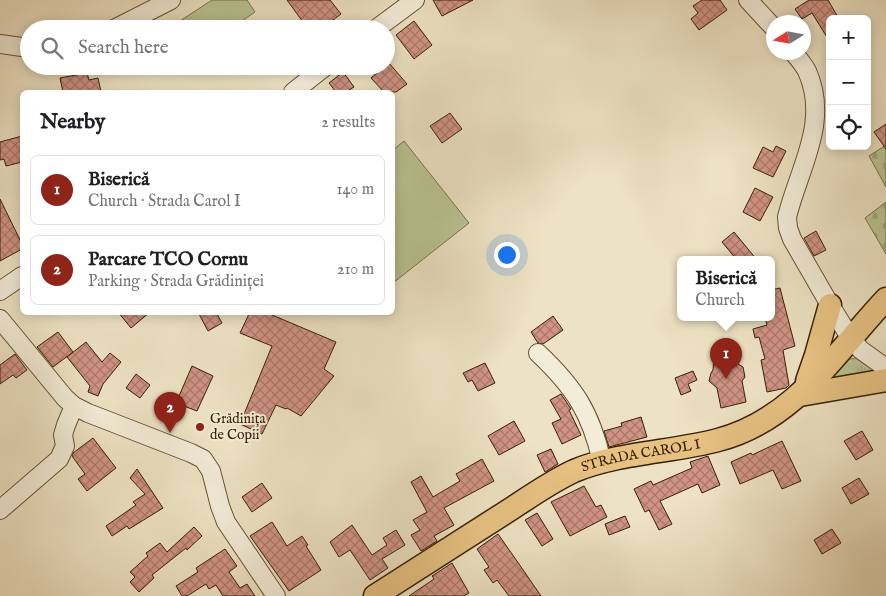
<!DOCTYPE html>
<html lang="en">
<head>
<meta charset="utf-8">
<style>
  :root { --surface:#fff; --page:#f6f6f6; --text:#202124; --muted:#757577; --line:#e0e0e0; --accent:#8f2418 }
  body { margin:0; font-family:"IM FELL English",serif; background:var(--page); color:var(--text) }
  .controls { position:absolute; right:15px; top:15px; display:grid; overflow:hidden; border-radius:8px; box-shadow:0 2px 12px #0003 }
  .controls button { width:45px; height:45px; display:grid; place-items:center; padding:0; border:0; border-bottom:1px solid var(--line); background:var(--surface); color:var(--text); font:25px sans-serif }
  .compass { position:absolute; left:766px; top:15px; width:45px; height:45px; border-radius:50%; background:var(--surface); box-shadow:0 2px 12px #0003; rotate:259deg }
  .you { position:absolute; left:506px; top:254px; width:18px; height:18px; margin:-12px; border:4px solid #fff; border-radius:50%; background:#1a73e8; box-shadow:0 0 0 8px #1a73e833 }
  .badge { display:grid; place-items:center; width:32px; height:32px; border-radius:50%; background:var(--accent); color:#fff; font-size:16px; font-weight:700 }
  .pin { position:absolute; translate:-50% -41px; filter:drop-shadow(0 1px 2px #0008) }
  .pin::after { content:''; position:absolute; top:26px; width:18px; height:15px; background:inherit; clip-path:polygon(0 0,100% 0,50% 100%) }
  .popup { position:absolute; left:677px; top:256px; width:98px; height:65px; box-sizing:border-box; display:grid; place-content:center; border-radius:8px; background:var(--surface); filter:drop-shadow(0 1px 4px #0005); font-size:16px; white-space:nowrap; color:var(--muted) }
  .popup b { font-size:19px; color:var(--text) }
  .popup::after { content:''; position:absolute; left:50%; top:100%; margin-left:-10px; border:10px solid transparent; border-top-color:var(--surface) }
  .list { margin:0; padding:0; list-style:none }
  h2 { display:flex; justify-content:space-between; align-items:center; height:65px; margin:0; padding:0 20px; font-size:21px }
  h2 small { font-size:16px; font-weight:400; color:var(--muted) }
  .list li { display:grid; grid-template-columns:32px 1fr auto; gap:15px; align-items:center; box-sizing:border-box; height:70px; margin:0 10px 10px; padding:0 10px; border:1px solid var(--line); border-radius:8px }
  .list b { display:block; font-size:19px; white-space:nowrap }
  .list p { margin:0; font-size:16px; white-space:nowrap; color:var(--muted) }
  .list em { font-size:16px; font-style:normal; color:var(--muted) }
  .icon { flex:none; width:28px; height:28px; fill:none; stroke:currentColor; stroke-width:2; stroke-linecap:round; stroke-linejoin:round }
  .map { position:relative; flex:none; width:886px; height:596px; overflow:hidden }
  .search { position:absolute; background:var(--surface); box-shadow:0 2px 12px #0003; left:20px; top:20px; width:375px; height:55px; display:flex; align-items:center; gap:12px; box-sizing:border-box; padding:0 18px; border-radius:28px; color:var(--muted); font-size:19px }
  .panel { position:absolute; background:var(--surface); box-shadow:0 2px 12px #0003; left:20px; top:90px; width:375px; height:225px; border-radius:8px }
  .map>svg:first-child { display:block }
</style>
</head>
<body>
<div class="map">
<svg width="886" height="596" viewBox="0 0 886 596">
  <defs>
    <pattern id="grass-tufts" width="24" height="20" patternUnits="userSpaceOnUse" patternTransform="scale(1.25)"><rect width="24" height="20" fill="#b9c393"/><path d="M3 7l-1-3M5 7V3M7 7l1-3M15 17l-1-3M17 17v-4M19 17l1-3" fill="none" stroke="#a0a77d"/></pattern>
    <pattern id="cemetery-stones" width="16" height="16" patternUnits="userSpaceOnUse" patternTransform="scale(1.25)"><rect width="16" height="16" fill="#b9c393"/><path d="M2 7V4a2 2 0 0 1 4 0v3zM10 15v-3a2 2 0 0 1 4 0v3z" fill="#a0a77d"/></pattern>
    <pattern id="building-cross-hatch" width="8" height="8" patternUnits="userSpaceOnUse" patternTransform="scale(1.25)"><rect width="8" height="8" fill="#d19384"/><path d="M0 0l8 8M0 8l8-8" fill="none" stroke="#aa786a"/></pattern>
  </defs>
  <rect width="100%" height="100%" fill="#ede2c3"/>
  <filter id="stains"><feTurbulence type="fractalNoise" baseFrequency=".004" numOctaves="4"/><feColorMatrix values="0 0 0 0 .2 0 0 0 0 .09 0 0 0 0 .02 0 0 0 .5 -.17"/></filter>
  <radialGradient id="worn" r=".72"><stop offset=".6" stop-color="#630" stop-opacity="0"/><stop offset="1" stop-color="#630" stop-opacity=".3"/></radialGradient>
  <polygon fill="url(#grass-tufts)" stroke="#78724b" points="855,358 884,376 825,383 847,360"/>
  <g fill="url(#cemetery-stones)" stroke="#78724b">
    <polygon points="886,145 886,187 869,156"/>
    <polygon points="886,202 886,254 865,218"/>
  </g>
  <g fill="#b9c393" stroke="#78724b">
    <polygon points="212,0 247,0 255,12 230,29 185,29 180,21"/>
    <polygon points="404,141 469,223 393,283 393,150"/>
  </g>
  <g fill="url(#building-cross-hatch)" stroke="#372103">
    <polygon points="287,0 330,0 341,14 321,29 308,29"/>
    <polygon points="433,0 473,0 442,16"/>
    <polygon points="702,0 720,0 727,10 699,30 691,19 698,13 693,6"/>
    <polygon points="809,0 828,0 839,19 830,19 830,42 812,13 802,19 795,9"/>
    <polygon points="414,21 432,45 414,59 396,35"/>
    <polygon points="389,63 407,84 396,92 384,92 371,78"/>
    <polygon points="343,72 354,87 346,92 336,92 329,83"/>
    <polygon points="87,73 89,80 98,78 101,92 63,92 60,78"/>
    <polygon points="450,113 462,129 442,143 430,126"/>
    <polygon points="886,124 886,149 874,132"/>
    <polygon points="22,136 22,162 6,166 4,159 0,160 0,142"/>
    <polygon points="776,146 786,151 773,177 753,168 763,147 773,152"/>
    <polygon points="755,188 773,197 760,221 743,212"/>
    <polygon points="0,199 22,244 22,249 0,261"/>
    <polygon points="816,231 826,250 814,256 804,238"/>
    <polygon points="734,232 757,260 737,260 722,242"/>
    <polygon points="780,288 795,346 783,350 789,385 786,388 767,392 761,360 765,359 759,337 755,338 753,329 767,325 765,318 771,318 771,290"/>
    <polygon points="118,312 150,312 131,328"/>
    <polygon points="198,312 216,312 222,323 208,331"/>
    <polygon points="250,312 265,312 336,342 324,369 334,376 301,416 287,408 286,409 276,405 262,434 240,424 272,346 240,333"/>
    <polygon points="553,316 563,330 543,344 538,343 531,332"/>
    <polygon points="58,332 73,352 53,367 37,347"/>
    <polygon points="86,342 102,362 110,353 121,362 103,384 98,396 88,392 90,386 67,357"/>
    <polygon points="722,352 728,352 738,364 743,367 745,377 742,381 746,402 721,408 717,388 709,381 711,373 713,370 714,357"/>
    <polygon points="15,354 27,370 16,378 13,375 0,384 0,365"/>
    <polygon points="485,363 495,383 478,391 472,380 468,382 463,373"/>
    <polygon points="192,366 213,376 197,411 176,403"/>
    <polygon points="693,371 697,380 688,384 691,391 681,395 675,378"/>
    <polygon points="136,374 150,385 140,398 126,388"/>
    <polygon points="561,394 571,409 569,410 581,435 562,444 552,423 561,419 550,400"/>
    <polygon points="641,417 647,437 609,447 604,431 622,426 621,423"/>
    <polygon points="514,421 525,441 499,455 488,436"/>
    <polygon points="862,431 873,450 856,460 844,441"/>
    <polygon points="93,438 116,468 87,491 78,479 85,474 72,456 73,453"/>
    <polygon points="782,441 801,481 782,489 773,470 740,484 731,462 751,453 752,455"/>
    <polygon points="551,449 558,464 545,472 537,455"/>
    <polygon points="708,456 720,485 702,493 698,484 660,501 672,524 659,530 649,510 645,512 634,489 651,481 653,485 692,468 690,462"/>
    <polygon points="482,459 494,481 444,508 454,525 434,536 437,541 421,551 411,535 420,530 413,520 427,512 411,482 421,476 433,497 460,481 456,474"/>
    <polygon points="137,469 163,508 129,529 127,526 112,536 106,526 136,505 133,502 145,494 130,478"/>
    <polygon points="859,478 869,494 851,504 842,488"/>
    <polygon points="262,483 272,498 252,512 242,497"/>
    <polygon points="584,486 596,507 601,505 607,517 570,536 551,502"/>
    <polygon points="537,513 553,539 542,546 525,520"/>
    <polygon points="625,516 630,527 609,535 605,524"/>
    <polygon points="272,522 287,546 302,536 308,545 306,546 321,570 289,591 250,536"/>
    <polygon points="352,525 372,555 387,545 383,538 396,530 405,545 382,559 388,568 370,580 350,550 339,557 330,542"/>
    <polygon points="194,527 202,536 187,550 186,548 152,575 154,578 139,592 130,582 135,577 130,572 148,556 146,553 160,543 167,552"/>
    <polygon points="832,529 841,543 822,554 814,540"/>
    <polygon points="498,534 519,564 541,596 509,596 497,580 493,583 484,570 489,567 477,549"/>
    <polygon points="225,549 237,566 229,572 240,588 247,584 255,596 223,596 216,585 209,589 206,584 187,596 182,596 176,586 198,572 196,568"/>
    <polygon points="452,563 469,593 464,596 409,596 434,579 432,576"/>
  </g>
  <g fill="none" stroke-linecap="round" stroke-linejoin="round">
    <g stroke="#645133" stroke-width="20">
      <g id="minor">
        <polyline points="748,0 774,28"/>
        <polyline points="114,29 171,0"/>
        <polyline points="376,29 415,0"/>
        <polyline points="0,44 29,48"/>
        <path d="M793 52C798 58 804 65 807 71 830 122 799 168 787 217L788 228 792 239 830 305 851 339 861 350 886 368"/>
        <polyline points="293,92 326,66"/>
        <polyline points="0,291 22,276"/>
        <polyline points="0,319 65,398 74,406 88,413 191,453 203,459 211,471 220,506 226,522 276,596"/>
        <path d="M538 353C575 388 591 413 602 462"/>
        <polyline points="0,510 59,459 65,446 63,435 66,425 74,406"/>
      </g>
    </g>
    <g stroke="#372103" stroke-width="25">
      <g id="major">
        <polyline points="807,381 816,355 830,305"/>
        <polyline points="800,395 886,380"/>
        <path id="s1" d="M375 596C417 569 458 543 500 516 524 501 548 483 574 471 616 453 673 452 718 440 795 420 835 353 886 299"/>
      </g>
    </g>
    <use href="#minor" stroke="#f3ecd8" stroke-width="18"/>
    <use href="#major" stroke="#e6c182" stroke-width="22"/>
  </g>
  <circle fill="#8f2418" stroke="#f3ecd8" stroke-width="2" cx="200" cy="427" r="5"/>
  <g text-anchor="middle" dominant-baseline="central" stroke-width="4" stroke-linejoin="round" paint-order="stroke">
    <g font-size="14" fill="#372103" stroke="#f3ecd8" text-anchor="start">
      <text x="210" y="419">Grădinița<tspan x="210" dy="16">de Copii</tspan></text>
    </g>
    <g font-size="14" fill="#372103" stroke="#f3ecd8">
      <text stroke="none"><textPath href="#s1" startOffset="304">STRADA CAROL I</textPath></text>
    </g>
  </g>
  <rect width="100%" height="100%" filter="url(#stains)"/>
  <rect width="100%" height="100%" fill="url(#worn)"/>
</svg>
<div class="controls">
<button>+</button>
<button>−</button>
<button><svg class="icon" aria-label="locate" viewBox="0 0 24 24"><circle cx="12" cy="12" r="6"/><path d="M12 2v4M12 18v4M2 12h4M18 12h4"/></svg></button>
</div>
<svg class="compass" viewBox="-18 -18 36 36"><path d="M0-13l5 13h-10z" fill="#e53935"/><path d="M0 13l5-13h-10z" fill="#757577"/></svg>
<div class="you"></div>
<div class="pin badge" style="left:726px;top:379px">1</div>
<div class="popup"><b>Biserică</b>Church</div>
<div class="pin badge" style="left:170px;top:433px">2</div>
<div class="search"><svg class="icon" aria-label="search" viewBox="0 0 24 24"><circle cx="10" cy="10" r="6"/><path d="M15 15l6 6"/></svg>Search here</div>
<section class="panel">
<h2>Nearby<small>2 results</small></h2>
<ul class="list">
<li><span class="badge">1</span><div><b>Biserică</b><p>Church · Strada Carol I</p></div><em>140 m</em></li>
<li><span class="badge">2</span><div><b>Parcare TCO Cornu</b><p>Parking · Strada Grădiniței</p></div><em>210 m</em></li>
</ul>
</section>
</div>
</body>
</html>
